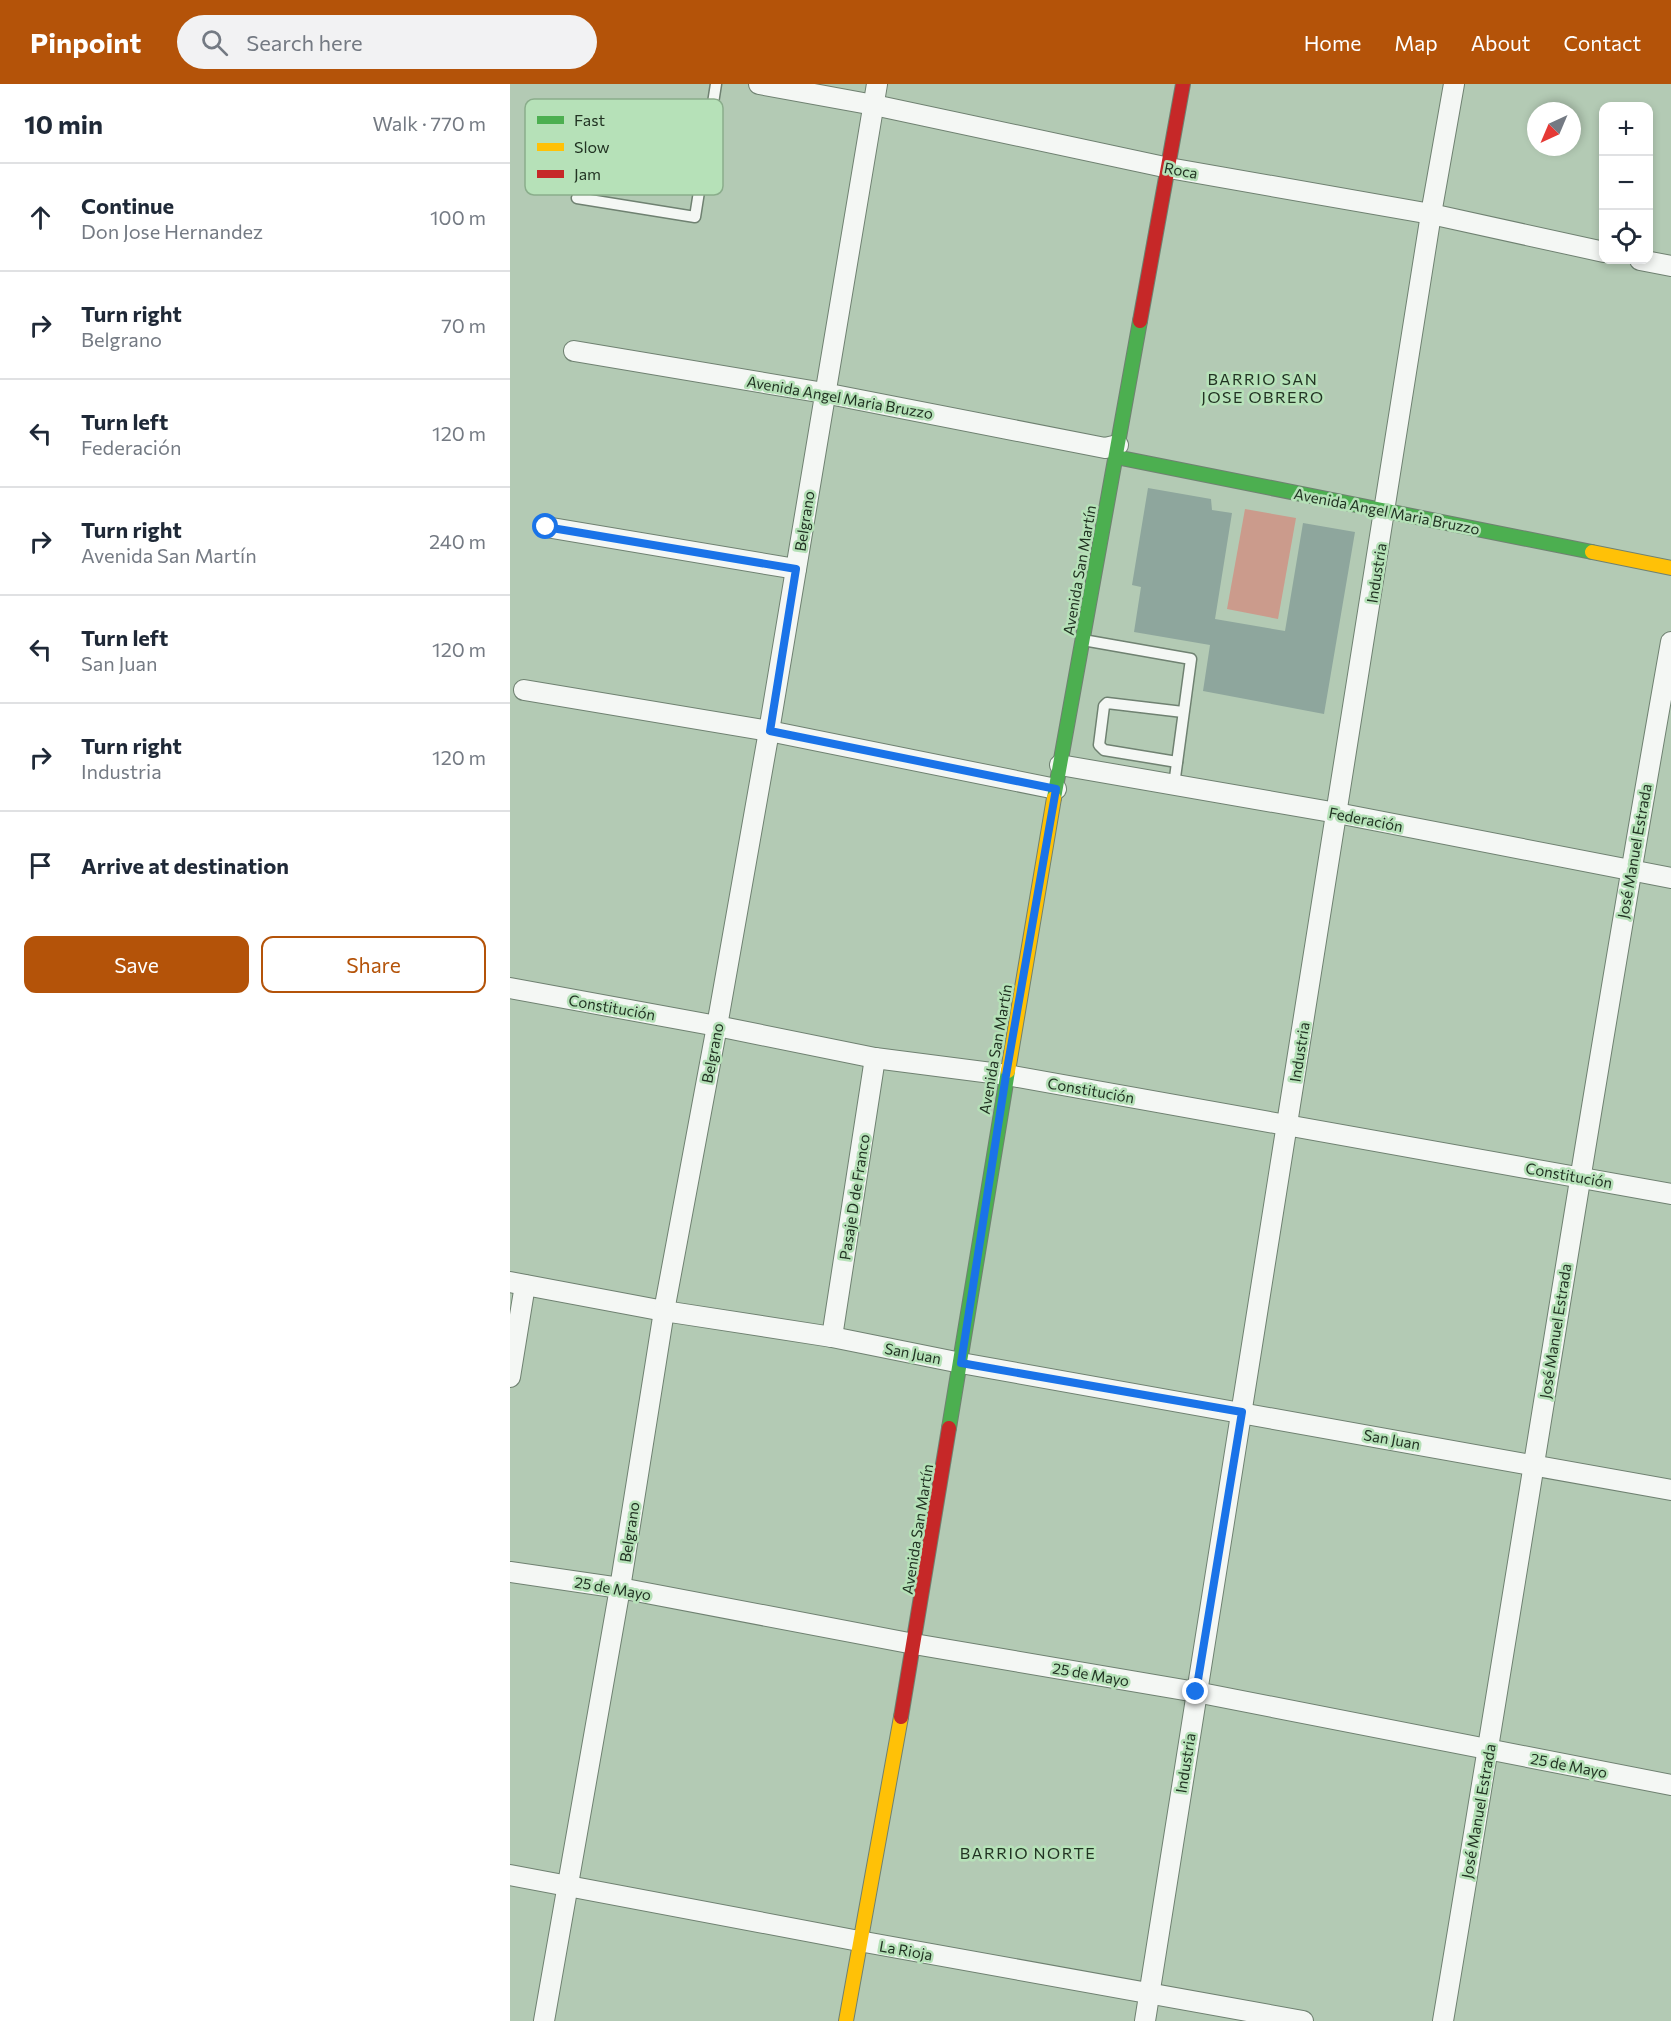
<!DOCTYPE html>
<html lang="en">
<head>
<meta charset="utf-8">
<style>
  :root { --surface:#fff; --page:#f2f2f3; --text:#1f2937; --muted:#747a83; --line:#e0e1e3; --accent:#b45309 }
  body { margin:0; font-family:Commissioner,sans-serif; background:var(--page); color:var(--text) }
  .controls { position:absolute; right:18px; top:18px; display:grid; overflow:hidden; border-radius:12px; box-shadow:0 3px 9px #0003 }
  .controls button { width:54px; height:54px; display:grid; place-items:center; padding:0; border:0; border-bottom:2px solid var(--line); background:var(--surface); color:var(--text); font:30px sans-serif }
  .compass { position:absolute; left:1017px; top:18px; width:54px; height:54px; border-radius:50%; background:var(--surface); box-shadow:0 3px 9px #0003; rotate:224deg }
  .stop { position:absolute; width:18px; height:18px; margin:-14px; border:4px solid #1a73e8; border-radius:50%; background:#fff }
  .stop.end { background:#1a73e8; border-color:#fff; box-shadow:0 2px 6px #0008 }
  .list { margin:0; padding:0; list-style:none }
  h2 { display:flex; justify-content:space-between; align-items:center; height:78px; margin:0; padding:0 24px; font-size:26px }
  h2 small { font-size:20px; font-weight:400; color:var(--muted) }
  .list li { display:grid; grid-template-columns:39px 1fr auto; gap:18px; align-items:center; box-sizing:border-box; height:108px; padding:0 24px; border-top:2px solid var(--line) }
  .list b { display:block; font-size:22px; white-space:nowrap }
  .list p { margin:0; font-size:20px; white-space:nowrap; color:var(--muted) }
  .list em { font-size:20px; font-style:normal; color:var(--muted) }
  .actions { display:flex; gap:12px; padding:18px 24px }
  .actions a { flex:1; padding:14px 0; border:2px solid var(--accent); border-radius:12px; text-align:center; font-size:21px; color:var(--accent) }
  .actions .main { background:var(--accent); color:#fff }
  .icon { flex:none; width:33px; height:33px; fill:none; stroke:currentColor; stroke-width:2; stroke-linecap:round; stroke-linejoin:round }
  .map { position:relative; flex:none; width:1161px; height:1937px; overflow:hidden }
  header { display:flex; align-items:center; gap:36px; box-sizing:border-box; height:84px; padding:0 30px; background:var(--accent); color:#fff }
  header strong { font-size:28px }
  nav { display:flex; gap:33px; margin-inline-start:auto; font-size:21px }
  .search { width:420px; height:54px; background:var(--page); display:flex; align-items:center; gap:15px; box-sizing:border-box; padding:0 21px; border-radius:33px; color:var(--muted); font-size:22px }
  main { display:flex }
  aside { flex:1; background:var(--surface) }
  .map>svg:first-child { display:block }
</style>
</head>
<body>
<header>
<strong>Pinpoint</strong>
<div class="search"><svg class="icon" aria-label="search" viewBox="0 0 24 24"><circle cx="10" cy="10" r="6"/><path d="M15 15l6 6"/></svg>Search here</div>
<nav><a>Home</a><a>Map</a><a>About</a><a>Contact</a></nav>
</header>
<main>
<aside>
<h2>10 min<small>Walk · 770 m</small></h2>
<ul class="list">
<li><svg class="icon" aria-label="ahead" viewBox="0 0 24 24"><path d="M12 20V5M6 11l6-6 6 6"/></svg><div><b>Continue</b><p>Don Jose Hernandez</p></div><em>100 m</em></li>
<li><svg class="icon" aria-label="right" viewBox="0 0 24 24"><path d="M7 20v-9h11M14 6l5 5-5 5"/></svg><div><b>Turn right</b><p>Belgrano</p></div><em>70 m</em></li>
<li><svg class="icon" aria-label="left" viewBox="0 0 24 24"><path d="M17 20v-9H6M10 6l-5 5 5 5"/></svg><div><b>Turn left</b><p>Federación</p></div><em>120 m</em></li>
<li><svg class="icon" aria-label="right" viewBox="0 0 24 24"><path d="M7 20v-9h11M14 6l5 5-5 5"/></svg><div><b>Turn right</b><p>Avenida San Martín</p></div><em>240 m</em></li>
<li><svg class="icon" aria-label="left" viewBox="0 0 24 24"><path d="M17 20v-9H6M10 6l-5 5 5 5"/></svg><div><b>Turn left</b><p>San Juan</p></div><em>120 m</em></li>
<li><svg class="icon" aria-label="right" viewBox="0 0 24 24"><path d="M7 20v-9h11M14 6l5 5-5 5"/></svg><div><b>Turn right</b><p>Industria</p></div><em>120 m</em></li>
<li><svg class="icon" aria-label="arrive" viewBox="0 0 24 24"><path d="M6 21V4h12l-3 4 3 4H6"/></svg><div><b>Arrive at destination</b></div></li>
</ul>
<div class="actions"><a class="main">Save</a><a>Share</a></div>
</aside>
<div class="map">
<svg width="1161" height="1937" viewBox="0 0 1161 1937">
  <rect width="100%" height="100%" fill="#b3cab4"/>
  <polygon fill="#cb9b8c" points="735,425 786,434 768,535 717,525"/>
  <polygon fill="#8ea69d" points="638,404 701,415 702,426 722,429 705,535 775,547 793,439 845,448 814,630 693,607 700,561 624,548 631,503 622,501"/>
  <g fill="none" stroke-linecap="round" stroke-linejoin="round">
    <g stroke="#6f8171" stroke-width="13">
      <g id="lane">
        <polyline points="67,114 185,133 206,0"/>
        <polyline points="573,556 681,575 664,701"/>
        <polyline points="667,678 594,666 589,661 594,622 597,619 673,628"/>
      </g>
    </g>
    <g stroke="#6f8171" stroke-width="22">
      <g id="street">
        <polyline points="249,0 364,21 659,84 921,130 1094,168"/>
        <polyline points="1130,176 1161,182"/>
        <polyline points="64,267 314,309 595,364 608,361"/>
        <polyline points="36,443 286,485"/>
        <polyline points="14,606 259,647 546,705"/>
        <polyline points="550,681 827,729 1161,794"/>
        <polyline points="0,904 207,942 365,974 497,991 1161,1110"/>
        <polyline points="0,1198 154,1227 322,1253 451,1279 1161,1406"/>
        <polyline points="322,1253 365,974"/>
        <polyline points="0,1293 15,1201"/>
        <polyline points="0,1488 110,1504 404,1560 686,1608 1161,1701"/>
        <polyline points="0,1791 349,1857 793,1937"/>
        <polyline points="34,1937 110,1504 154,1227 207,942 259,647 367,0"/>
        <polyline points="635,1937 921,130 944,0"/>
        <path d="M933 1937C1010 1477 1080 1016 1161 558"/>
      </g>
    </g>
    <g stroke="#6f8171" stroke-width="16">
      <g id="fast">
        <polyline points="606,373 1082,468"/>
        <polyline points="544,714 630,237"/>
        <polyline points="439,1344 498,987"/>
      </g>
    </g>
    <g stroke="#6f8171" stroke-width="16">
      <g id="slow">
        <polyline points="1082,468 1161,484"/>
        <polyline points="498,987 544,714"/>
        <polyline points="336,1937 391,1633"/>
      </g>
    </g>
    <g stroke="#6f8171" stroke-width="16">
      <g id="jam">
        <polyline points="630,237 673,0"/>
        <polyline points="391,1633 439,1344"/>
      </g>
    </g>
    <use href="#lane" stroke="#f4f7f4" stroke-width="10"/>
    <use href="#street" stroke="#f4f7f4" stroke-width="20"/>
    <use href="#fast" stroke="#4caf50" stroke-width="14"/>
    <use href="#slow" stroke="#ffc107" stroke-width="14"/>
    <use href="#jam" stroke="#c62828" stroke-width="14"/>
  </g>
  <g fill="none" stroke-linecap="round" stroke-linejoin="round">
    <polyline stroke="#1a73e8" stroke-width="8" points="36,443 286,485 260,647 546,705 496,991 451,1279 732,1328 686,1608"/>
  </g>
  <g text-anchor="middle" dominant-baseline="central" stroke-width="5" stroke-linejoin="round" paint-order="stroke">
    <g font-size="15" fill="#223323" stroke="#b6e1b8">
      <text transform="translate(671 86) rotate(11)">Roca</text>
      <text transform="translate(330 313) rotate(10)">Avenida Angel Maria Bruzzo</text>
      <text transform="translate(877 427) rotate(11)">Avenida Angel Maria Bruzzo</text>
      <text transform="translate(294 437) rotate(-81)">Belgrano</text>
      <text transform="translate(569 486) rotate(-80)">Avenida San Martín</text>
      <text transform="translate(866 489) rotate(-81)">Industria</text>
      <text transform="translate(856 735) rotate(11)">Federación</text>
      <text transform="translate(1124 767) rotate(-80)">José Manuel Estrada</text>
      <text transform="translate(102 923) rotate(10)">Constitución</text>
      <text transform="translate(485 965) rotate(-80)">Avenida San Martín</text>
      <text transform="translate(789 968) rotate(-81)">Industria</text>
      <text transform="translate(202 969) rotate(-79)">Belgrano</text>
      <text transform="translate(581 1006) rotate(10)">Constitución</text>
      <text transform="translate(1059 1091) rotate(10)">Constitución</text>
      <text transform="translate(344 1113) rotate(-81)">Pasaje D de Franco</text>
      <text transform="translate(1045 1247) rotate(-81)">José Manuel Estrada</text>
      <text transform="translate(403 1269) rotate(11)">San Juan</text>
      <text transform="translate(882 1355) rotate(10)">San Juan</text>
      <text transform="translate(407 1445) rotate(-81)">Avenida San Martín</text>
      <text transform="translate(119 1448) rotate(-81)">Belgrano</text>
      <text transform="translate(103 1504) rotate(10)">25 de Mayo</text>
      <text transform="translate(581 1590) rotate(10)">25 de Mayo</text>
      <text transform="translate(675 1679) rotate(-81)">Industria</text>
      <text transform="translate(1059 1681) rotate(11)">25 de Mayo</text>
      <text transform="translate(968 1727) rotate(-80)">José Manuel Estrada</text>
      <text transform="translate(396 1866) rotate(10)">La Rioja</text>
    </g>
    <g font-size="16" letter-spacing="1.5" fill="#223323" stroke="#b6e1b8">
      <text x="753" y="294">BARRIO SAN<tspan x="753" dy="18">JOSE OBRERO</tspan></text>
      <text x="518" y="1768">BARRIO NORTE</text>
    </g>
  </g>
  <rect x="15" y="15" width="198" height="96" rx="9" fill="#b6e1b8" stroke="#8aad8b" stroke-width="1.5"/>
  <rect x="27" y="32" width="27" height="8" fill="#4caf50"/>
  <rect x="27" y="59" width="27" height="8" fill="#ffc107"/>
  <rect x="27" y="86" width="27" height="8" fill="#c62828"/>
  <g font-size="16" fill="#223323">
    <text x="64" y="42">Fast</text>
    <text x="64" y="69">Slow</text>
    <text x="64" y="96">Jam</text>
  </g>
</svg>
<div class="controls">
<button>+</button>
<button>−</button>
<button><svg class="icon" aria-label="locate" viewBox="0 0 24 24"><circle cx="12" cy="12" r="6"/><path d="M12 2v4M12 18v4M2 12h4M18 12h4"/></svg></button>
</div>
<svg class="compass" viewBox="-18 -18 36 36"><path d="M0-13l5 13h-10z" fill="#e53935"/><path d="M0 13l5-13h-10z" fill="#747a83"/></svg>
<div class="stop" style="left:36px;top:443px"></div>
<div class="stop end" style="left:686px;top:1608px"></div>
</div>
</main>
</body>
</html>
